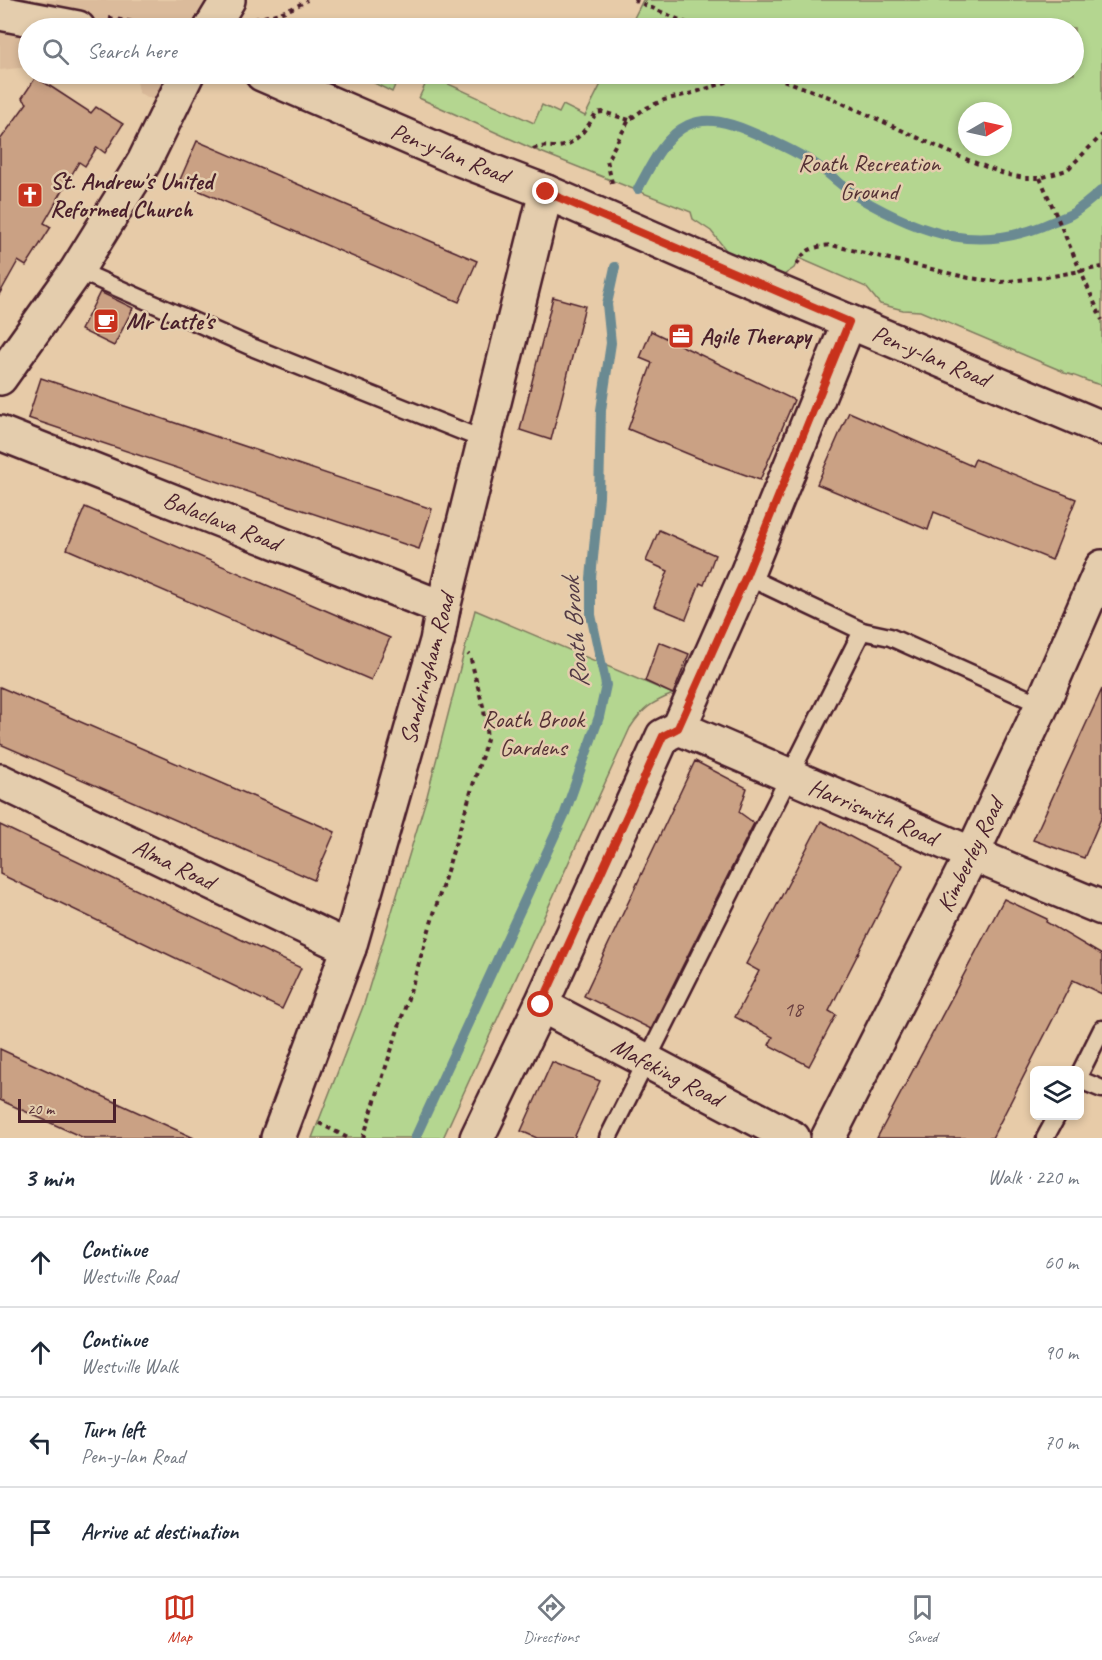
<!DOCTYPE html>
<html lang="en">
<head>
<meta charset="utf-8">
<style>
  :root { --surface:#fff; --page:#f2f2f3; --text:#1f2937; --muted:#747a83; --line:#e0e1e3; --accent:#c8321e }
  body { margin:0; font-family:Caveat,sans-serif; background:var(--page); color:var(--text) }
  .controls { position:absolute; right:18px; bottom:18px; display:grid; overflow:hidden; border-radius:9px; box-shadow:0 3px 9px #0003 }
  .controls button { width:54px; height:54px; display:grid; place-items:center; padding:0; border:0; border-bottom:2px solid var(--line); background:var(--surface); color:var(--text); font:30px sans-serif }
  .compass { position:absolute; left:958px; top:102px; width:54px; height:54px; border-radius:50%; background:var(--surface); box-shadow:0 3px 9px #0003; rotate:81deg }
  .scale { position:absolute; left:18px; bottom:15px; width:98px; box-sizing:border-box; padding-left:6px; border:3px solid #4a1f2b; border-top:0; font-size:16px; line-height:21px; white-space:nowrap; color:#4a1f2b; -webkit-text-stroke:4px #e4cdad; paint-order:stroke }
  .stop { position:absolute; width:18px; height:18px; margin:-14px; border:4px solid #c8321e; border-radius:50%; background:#fff }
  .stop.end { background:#c8321e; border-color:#fff; box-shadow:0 2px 6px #0008 }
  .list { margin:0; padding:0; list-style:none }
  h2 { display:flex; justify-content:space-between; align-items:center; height:78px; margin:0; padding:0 24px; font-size:26px }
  h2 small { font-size:20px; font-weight:400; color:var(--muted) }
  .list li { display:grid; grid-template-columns:39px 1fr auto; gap:18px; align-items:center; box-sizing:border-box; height:90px; padding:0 24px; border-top:2px solid var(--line) }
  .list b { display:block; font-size:22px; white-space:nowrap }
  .list p { margin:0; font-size:20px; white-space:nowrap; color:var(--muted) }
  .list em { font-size:20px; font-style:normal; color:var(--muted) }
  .icon { flex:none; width:33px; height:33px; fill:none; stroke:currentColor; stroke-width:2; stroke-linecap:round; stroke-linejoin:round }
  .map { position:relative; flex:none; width:1102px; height:1138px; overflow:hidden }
  .search { position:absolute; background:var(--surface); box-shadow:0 3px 9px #0003; left:18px; right:18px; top:18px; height:66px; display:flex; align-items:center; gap:15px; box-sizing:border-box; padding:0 21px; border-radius:33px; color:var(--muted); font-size:22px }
  .sheet { height:438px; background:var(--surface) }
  nav { display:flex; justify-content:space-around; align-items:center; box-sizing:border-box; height:84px; border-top:2px solid var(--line); background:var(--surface); font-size:16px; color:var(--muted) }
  nav a { display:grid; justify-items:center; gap:3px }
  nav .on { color:var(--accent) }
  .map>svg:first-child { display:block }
</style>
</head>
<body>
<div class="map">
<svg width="1102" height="1138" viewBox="0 0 1102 1138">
  <rect width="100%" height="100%" fill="#e7cba8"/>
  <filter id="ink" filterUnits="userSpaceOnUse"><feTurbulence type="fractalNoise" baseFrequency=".0167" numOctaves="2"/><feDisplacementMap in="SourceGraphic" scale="12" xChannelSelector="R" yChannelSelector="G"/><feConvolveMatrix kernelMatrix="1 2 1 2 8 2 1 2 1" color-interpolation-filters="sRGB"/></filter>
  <g filter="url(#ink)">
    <g fill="#dbbb9b">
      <polygon points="0,0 217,0 213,28 28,28 28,67 0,70"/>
      <polygon points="128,74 187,74 171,108 139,93 137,81"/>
    </g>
    <g fill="#b4d690" stroke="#7f7a5e" stroke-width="1.5" fill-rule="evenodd">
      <path d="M643 0H1102V385C1088 383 1077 375 1064 373L1062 371 920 311 903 310 880 304 866 287 799 258 794 268 775 281 740 268 711 231 693 219 691 212 533 149 419 98 430 74H435L433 77 534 123 542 105 559 113 563 105 585 116 606 74H1074V28H629ZM967 111H1003V147H967Z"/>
      <polygon points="368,74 400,74 392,92 366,79"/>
      <path d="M475 610 673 694C651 703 643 708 630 728L443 1138H312L364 1004 427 796Z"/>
    </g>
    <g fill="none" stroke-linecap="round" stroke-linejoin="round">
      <g stroke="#6b8a92" stroke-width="10">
        <path d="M638 189C650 167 664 136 688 125 708 116 730 123 749 131 773 141 798 152 818 166 832 176 844 188 858 197 923 235 980 255 1052 222 1059 219 1067 217 1073 213 1083 207 1093 198 1102 190"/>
        <polyline points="415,1138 565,813 599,717 606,685 591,615 591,578 599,497 601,410 611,343 607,304 615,267"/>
      </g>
    </g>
    <g fill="#caa184" stroke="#4a1f2b" stroke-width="1.5">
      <polygon points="36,77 91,113 96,107 123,124 105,153 97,147 85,166 79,162 44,223 51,227 26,266 18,261 0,293 0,140 27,103 22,98"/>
      <polygon points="197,141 477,261 459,302 179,182"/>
      <polygon points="100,292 133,308 114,346 81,330"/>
      <polygon points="553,297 585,306 551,440 520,430"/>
      <polygon points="651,331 794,400 760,480 698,458 628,429 652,363 640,358"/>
      <polygon points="41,378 432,509 419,549 28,418"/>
      <polygon points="849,412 972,466 975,459 1076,499 1052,560 934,512 928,530 817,484"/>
      <polygon points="85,507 390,638 371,680 67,549"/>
      <polygon points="659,530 715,555 704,585 700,583 686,619 654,606 668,571 646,561"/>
      <polygon points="659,642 689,654 673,694 645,681"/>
      <polygon points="0,687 335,832 314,880 0,744"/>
      <polygon points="1102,689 1102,816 1084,858 1033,840"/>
      <polygon points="695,761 747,788 739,812 754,823 651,1029 584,996"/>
      <polygon points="821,821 903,865 829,1011 836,1015 809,1066 769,1045 773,1037 735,1017 759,971 746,964"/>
      <polygon points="0,825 301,968 282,1009 0,874"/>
      <polygon points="1004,899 1047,919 1046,922 1102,955 1102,994 1073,980 992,1138 877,1138"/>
      <polygon points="0,1049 194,1138 84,1138 0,1100"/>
      <polygon points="552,1062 600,1081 574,1138 537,1138 521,1131"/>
    </g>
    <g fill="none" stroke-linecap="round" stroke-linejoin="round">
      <g stroke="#4a1f2b" stroke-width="21">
        <g id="lane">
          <polyline points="77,270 254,348 484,440"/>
          <polyline points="746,576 862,631 890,637 1042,705"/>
          <polyline points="1080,1073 1102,1029"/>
          <polyline points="1080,1080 1102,1089"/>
          <polyline points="608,1138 862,631"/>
          <polyline points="1045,1138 1057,1116"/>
        </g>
      </g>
      <g stroke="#4a1f2b" stroke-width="38">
        <g id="street">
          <polyline points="0,433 443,608"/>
          <polyline points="679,728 972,854 1102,908"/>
          <polyline points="679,728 746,576 849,322"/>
          <polyline points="0,781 349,948"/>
          <polyline points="541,1005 793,1138"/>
          <polyline points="278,1138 349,948 437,641 443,608 546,192"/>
          <polyline points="477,1138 541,1005 663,736 679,728"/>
          <polyline points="828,1138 972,854 1042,705 1102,567"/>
        </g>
      </g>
      <g stroke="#4a1f2b" stroke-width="38">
        <g id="secondary">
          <polyline points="0,13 78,28"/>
          <polyline points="211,28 228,0"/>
          <polyline points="262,74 452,156 546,192 693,256 1102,428"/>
          <polyline points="0,378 77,270 144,162 187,74"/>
        </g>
      </g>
      <g stroke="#4a1f2b" stroke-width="4" stroke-dasharray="4.5 4.5" stroke-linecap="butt">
        <polyline points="634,0 698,28"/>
        <polyline points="109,18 159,26 179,26"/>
        <path d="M255 19C273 15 291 11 307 0"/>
        <polyline points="767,74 829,97 958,156 1004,174 1025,178 1040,178 1067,170 1102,135"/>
        <path d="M533 149C542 145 548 147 557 147 575 146 588 127 596 113L603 112 629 120"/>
        <polyline points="1040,178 1102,320"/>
        <polyline points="612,183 607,160 629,120 644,109 664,100 693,93 751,74"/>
        <path d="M797 265C804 248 815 247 831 245L969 278 1002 282 1053 276 1102 267"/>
        <polyline points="319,1123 348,1138"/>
        <polyline points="363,1138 412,986 487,739 484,710 470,656 468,654"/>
      </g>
      <use href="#lane" stroke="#e4cdad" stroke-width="16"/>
      <use href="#street" stroke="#e4cdad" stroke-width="33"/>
      <use href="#secondary" stroke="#e4cdad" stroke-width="33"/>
    </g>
  </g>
  <g fill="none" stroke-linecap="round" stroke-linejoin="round" filter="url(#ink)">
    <polyline stroke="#c8321e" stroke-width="8" points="541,1005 663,736 678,728 746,576 849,322 546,192"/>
  </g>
  <defs>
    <g id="church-square" transform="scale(1.35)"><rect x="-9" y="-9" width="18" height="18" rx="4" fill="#c8321e" stroke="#e4cdad"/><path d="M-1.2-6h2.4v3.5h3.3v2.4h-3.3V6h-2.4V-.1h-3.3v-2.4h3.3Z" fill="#fff"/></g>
    <g id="cafe-square" transform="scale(1.35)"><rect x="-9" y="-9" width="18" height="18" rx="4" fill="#c8321e" stroke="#e4cdad"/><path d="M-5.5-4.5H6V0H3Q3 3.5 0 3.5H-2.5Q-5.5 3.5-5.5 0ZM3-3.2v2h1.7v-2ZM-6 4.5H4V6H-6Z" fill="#fff"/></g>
    <g id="office-square" transform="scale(1.35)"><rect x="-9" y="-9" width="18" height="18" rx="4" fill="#c8321e" stroke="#e4cdad"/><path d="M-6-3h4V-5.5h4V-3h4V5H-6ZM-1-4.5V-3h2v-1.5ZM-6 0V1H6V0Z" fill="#fff"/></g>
  </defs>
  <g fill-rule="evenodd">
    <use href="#church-square" x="30" y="195"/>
    <use href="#cafe-square" x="106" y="321"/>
    <use href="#office-square" x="681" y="336"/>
  </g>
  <g text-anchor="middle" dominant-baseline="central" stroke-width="5" stroke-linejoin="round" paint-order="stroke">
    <g font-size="21" fill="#6a4041">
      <text x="793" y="1009">18</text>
    </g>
    <g font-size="24" fill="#4a1f2b" stroke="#e4cdad">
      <text transform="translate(450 153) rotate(22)">Pen-y-lan Road</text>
      <text transform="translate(931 356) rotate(23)">Pen-y-lan Road</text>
      <text transform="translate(222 521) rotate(22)">Balaclava Road</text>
      <text transform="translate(427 669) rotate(-75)">Sandringham Road</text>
      <text transform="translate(873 812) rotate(23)">Harrismith Road</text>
      <text transform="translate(970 855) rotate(-64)">Kimberley Road</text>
      <text transform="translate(174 864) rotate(26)">Alma Road</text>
      <text transform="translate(667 1072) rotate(28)">Mafeking Road</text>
    </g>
    <g font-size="24" fill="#553135" stroke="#e4cdad">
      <text x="869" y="163">Roath Recreation<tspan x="869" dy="28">Ground</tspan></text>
      <text x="533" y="719">Roath Brook<tspan x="533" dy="28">Gardens</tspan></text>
    </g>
    <g font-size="24" font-weight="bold" fill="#4a1f2b" stroke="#e4cdad" text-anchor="start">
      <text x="50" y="181">St. Andrew's United<tspan x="50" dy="28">Reformed Church</tspan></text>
      <text x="126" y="321">Mr Latte's</text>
      <text x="700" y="336">Agile Therapy</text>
    </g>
    <g font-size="26" font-style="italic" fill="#523a45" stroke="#e4cdad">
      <text transform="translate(575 633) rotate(-95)">Roath Brook</text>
    </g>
  </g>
</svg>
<div class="controls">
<button><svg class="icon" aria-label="layers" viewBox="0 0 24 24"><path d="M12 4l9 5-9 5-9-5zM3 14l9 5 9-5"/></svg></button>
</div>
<svg class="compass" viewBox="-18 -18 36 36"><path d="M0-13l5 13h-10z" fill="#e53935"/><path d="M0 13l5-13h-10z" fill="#747a83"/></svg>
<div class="scale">20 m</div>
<div class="stop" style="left:541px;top:1005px"></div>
<div class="stop end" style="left:546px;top:192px"></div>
<div class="search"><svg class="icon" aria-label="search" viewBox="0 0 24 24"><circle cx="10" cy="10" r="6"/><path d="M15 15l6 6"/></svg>Search here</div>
</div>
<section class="sheet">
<h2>3 min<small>Walk · 220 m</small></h2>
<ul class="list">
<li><svg class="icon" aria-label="ahead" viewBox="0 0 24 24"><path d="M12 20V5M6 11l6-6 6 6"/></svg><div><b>Continue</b><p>Westville Road</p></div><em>60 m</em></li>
<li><svg class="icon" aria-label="ahead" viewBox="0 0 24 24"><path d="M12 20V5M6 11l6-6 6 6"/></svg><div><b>Continue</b><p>Westville Walk</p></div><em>90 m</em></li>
<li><svg class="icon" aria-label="left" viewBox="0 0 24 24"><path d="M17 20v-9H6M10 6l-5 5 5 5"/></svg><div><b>Turn left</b><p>Pen-y-lan Road</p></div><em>70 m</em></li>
<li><svg class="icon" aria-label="arrive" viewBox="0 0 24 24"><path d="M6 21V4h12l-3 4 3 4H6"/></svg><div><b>Arrive at destination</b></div></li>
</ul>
</section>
<nav>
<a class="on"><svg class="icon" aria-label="map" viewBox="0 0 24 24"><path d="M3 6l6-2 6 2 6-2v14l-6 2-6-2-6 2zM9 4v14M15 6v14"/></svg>Map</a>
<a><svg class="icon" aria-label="directions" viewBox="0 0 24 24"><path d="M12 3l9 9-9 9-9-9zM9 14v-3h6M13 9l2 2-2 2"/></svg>Directions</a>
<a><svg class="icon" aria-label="saved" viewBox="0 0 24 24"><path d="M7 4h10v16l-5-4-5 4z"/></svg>Saved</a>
</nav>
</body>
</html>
